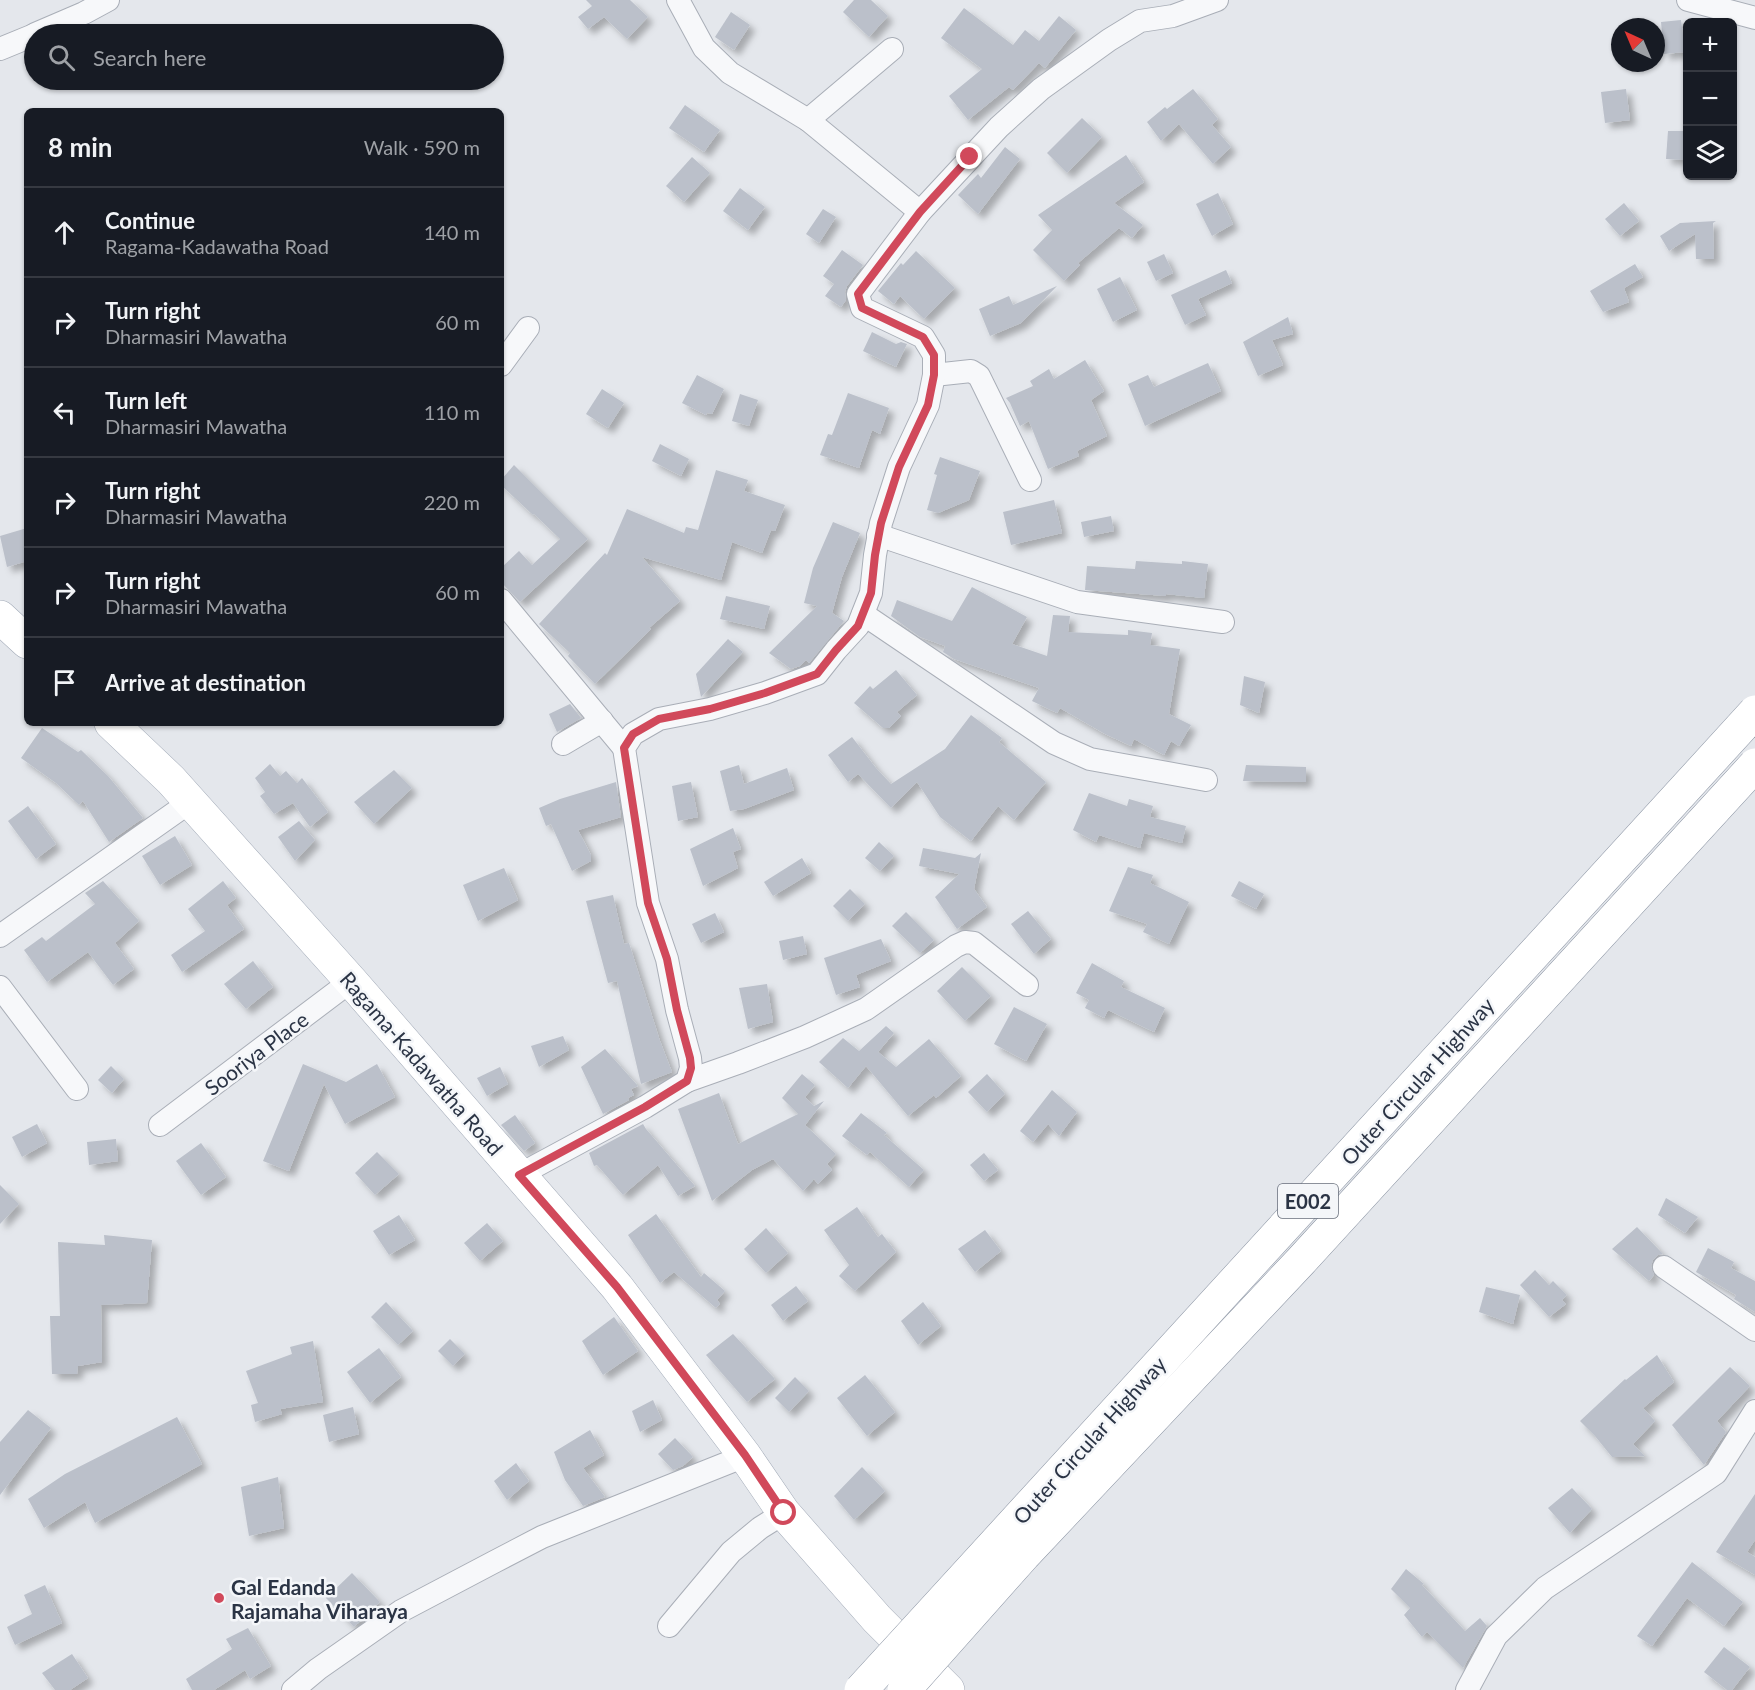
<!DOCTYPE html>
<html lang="en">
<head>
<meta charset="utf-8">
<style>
  :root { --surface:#171b24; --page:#242831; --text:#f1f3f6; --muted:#9ea1a6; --line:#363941 }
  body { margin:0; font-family:Lato,sans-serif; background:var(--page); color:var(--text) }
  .controls { position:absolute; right:18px; top:18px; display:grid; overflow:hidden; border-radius:9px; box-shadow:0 2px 4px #0004 }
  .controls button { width:54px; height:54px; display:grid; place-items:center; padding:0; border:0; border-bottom:2px solid var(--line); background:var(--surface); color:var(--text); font:30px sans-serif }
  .compass { position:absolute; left:1611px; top:18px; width:54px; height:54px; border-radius:50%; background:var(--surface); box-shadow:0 2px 4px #0004; rotate:316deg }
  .stop { position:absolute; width:18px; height:18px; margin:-14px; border:4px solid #d1495b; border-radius:50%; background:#fff }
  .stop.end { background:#d1495b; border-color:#fff; box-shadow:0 2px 6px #0008 }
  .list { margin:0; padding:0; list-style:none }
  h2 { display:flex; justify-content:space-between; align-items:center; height:78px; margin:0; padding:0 24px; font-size:26px }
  h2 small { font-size:20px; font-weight:400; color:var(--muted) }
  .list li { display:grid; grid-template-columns:39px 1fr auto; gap:18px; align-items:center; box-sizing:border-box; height:90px; padding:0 24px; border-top:2px solid var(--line) }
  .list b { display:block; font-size:22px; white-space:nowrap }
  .list p { margin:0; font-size:20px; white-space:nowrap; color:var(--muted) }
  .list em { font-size:20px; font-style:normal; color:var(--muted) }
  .icon { flex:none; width:33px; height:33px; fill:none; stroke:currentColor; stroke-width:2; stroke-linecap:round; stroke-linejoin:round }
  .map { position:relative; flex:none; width:1755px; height:1690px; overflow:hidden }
  .search { position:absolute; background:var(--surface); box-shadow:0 2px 4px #0004; left:24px; top:24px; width:480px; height:66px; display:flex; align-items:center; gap:15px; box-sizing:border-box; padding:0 21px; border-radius:33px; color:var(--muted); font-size:22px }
  .panel { position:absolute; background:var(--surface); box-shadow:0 2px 4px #0004; left:24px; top:108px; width:480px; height:618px; border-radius:9px }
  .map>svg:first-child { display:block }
</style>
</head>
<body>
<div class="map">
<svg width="1755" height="1690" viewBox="0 0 1755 1690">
  <defs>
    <filter id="shadow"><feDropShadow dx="5.5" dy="5.5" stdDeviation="3" flood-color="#0004"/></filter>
  </defs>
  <rect width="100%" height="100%" fill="#e4e7ec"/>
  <g fill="#bbc0ca" filter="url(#shadow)">
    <polygon points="586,0 630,0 648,17 627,39 604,17 588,29 578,17 592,6"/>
    <polygon points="854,0 871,0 888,16 869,37 843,12"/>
    <polygon points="964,8 1013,45 1025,30 1039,41 1059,16 1076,30 1045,68 1039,63 1013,90 1009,87 968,120 949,96 982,69 941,38"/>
    <polygon points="731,12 750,25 734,50 715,37"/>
    <polygon points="1681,20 1685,52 1664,54 1661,22"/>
    <polygon points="1193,89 1218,119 1212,125 1231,147 1213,164 1179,124 1161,141 1147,122 1165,107 1167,109"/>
    <polygon points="1626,89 1630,120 1605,123 1601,92"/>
    <polygon points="685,105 720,130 704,152 669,128"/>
    <polygon points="1082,118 1102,137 1067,173 1047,153"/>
    <polygon points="1668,131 1688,131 1688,160 1666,159"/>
    <polygon points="1005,147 1020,159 978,214 958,195 978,174 981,178"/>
    <polygon points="1126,155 1144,182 1114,203 1143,225 1132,238 1119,228 1078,263 1080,265 1064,281 1033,250 1052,230 1038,215"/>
    <polygon points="692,157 710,173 684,202 666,186"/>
    <polygon points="740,188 765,207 748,230 723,211"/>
    <polygon points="1218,193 1233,224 1212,236 1196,204"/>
    <polygon points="1624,203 1639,221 1620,236 1605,219"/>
    <polygon points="823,209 836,217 819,243 806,234"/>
    <polygon points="1716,221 1713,223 1714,259 1696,259 1695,234 1669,251 1660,236 1680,223"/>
    <polygon points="842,250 863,265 847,286 845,292 846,300 841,307 825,296 834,284 823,276"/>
    <polygon points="916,251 955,288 924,319 900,296 894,304 878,291 901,263 903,265"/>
    <polygon points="1164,254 1173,273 1156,281 1147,262"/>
    <polygon points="1635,264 1643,277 1624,288 1629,302 1603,312 1590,291"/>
    <polygon points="1226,270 1232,283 1198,299 1206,315 1185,325 1171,295"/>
    <polygon points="1120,277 1137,310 1113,322 1097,289"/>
    <polygon points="1057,286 1021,323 990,336 979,309 1009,296 1013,305"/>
    <polygon points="1288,317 1293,334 1272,340 1283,365 1258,376 1243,342"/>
    <polygon points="872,332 896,344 901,342 907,344 896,367 863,351"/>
    <polygon points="1085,360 1104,391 1091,400 1107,436 1077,451 1079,456 1048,469 1029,421 1020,426 1010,403 1006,398 1033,386 1030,381 1049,369 1054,379"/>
    <polygon points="1208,363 1221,391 1145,426 1128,384 1148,375 1154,387"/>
    <polygon points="697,375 724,389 712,414 707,413 706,415 682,403"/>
    <polygon points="602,389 624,403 608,428 586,414"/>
    <polygon points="848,393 889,408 880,434 872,430 859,468 820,455 828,434 832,435"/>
    <polygon points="740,394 758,400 749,426 732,421"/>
    <polygon points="660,444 689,459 681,476 652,461"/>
    <polygon points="940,457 980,471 969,500 938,513 927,510 937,475 934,474"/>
    <polygon points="514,465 588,539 520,602 501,582 501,568 519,551 532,565 560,539 534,514 533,515 501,485 501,480"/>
    <polygon points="716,470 748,480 744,491 785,505 775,531 771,530 762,553 732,542 721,580 642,557 680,601 649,628 651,629 595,684 568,656 570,653 539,624 605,553 607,555 627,509 684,533 686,527 698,530"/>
    <polygon points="1054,500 1062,533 1011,545 1003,512"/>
    <polygon points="1111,516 1114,531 1084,537 1081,522"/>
    <polygon points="833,522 860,533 842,577 832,613 844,621 809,663 806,660 800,666 791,669 769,653 817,606 804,603 813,568"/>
    <polygon points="27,528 27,561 7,567 0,536"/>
    <polygon points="1136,561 1182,564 1182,561 1208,564 1204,598 1166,594 1166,596 1085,590 1087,566 1135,569"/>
    <polygon points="972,587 1027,617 1012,644 1047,656 1053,615 1070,616 1068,632 1128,635 1128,630 1152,633 1150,645 1180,649 1169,714 1191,725 1179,746 1171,741 1164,755 1134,739 1131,746 1105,734 1060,708 1057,713 1032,701 1039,688 954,659 943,652 945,646 920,637 891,616 897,600 952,621"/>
    <polygon points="726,596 770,606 764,629 720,619"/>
    <polygon points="728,639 743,652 701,697 696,674"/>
    <polygon points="896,670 917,695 897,712 901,716 889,728 883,728 854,703 870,686 873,689"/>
    <polygon points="1244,676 1265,682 1259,713 1240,705"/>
    <polygon points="570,704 581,718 557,732 549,714"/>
    <polygon points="971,715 1002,738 999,742 1046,782 1014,820 998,806 971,841 940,817 917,782 891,808 858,774 848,782 828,755 852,737 876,768 891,784 945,749"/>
    <polygon points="42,728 78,752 81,750 108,776 143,818 109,842 83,801 79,805 56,783 21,758"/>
    <polygon points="270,764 280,776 286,771 297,783 302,778 328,812 310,827 293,803 274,814 260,796 265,792 255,778"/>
    <polygon points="739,765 744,784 787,768 794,790 744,809 730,811 720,771"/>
    <polygon points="1246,765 1306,767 1306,782 1243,781"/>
    <polygon points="394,770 412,788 374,824 354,802"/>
    <polygon points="616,782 621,817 578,830 591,855 591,861 572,871 551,824 546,826 539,808 560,799"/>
    <polygon points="691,782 698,817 678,821 672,786"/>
    <polygon points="1089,793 1127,806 1129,799 1153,806 1150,817 1186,826 1182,843 1144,833 1140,848 1099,835 1096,842 1073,830"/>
    <polygon points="28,806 56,844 36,859 8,821"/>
    <polygon points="299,821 315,840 295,861 278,837"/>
    <polygon points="733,828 741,849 733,852 738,868 703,886 690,849"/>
    <polygon points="175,836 192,865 160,885 142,856"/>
    <polygon points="879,842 894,856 880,871 865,858"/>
    <polygon points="923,848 975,858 981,853 974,889 987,907 957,929 935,897 959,874 919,866"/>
    <polygon points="802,858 811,873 773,896 764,882"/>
    <polygon points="1128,867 1153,875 1150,883 1189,902 1169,944 1143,932 1147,924 1109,911"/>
    <polygon points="504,868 518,900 478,921 463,885"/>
    <polygon points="103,881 139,921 115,943 134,969 113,985 88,952 47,982 24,950 42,937 46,941 95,904 85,893"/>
    <polygon points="223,881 236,898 227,905 244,929 182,972 171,955 205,931 188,909"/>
    <polygon points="1239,881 1264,894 1256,909 1231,896"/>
    <polygon points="850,889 865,904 848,921 833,906"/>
    <polygon points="613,895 624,944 629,943 660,1041 672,1072 641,1084 617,981 608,983 586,901"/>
    <polygon points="1028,911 1051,939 1034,954 1011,924"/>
    <polygon points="906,912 934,940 920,953 892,926"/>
    <polygon points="715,913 724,932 701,943 692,924"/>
    <polygon points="803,936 807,954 783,960 779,941"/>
    <polygon points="881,939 891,961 856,975 860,987 836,995 824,958"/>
    <polygon points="253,961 273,987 246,1009 224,984"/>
    <polygon points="1092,963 1124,981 1121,987 1165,1008 1154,1032 1108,1010 1104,1018 1085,1008 1089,1000 1076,993"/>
    <polygon points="962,967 991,996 965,1021 937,991"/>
    <polygon points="767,984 773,1022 748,1029 739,988"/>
    <polygon points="1014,1007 1047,1024 1026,1061 994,1044"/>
    <polygon points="886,1026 894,1033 878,1052 896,1067 929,1039 961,1076 936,1098 934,1095 908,1116 866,1066 848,1088 819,1062 843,1038 859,1051"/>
    <polygon points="563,1036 569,1050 539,1067 531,1046"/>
    <polygon points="605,1049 638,1086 631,1089 634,1095 628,1098 629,1100 603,1114 581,1067"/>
    <polygon points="303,1064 346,1082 377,1064 395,1097 345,1124 324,1084 289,1171 263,1161"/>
    <polygon points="111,1066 124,1079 112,1093 98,1080"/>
    <polygon points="500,1067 508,1084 487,1096 477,1078"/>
    <polygon points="802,1074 815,1085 805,1097 814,1106 824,1101 805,1125 836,1154 827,1164 832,1170 818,1184 814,1179 803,1191 773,1159 752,1170 712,1201 678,1109 719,1093 738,1144 798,1114 782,1098"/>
    <polygon points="987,1074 1005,1094 987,1112 968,1092"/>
    <polygon points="1052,1090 1077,1112 1059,1136 1048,1124 1033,1142 1020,1131"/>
    <polygon points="861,1113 887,1133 884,1135 924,1170 909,1187 870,1152 867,1155 842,1136"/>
    <polygon points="515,1115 535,1143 524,1151 501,1125"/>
    <polygon points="37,1124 47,1143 22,1157 12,1137"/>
    <polygon points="643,1124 646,1129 695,1186 678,1196 658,1165 623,1195 597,1165 594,1166 589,1153"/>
    <polygon points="116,1139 118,1161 89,1165 87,1142"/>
    <polygon points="201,1143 226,1177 201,1195 176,1161"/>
    <polygon points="377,1152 399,1174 375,1195 355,1173"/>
    <polygon points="984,1153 998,1170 984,1181 970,1165"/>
    <polygon points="0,1185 19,1204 0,1224"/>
    <polygon points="1666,1198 1698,1217 1685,1233 1658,1215"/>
    <polygon points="857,1207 878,1237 882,1234 896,1252 855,1291 839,1276 849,1265 824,1230"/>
    <polygon points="656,1214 701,1277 704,1273 725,1291 717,1300 720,1304 716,1308 674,1272 660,1283 628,1235"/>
    <polygon points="399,1215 415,1240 389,1255 373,1231"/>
    <polygon points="487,1223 503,1241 480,1261 464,1243"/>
    <polygon points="1637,1227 1663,1254 1658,1255 1653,1260 1651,1266 1654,1275 1649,1281 1612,1249"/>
    <polygon points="766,1228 788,1253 766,1273 744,1249"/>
    <polygon points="985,1230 1001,1251 975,1272 958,1249"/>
    <polygon points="104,1235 152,1240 147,1303 101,1305 102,1362 78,1366 77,1374 52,1374 50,1316 60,1316 58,1242 105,1245"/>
    <polygon points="1708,1248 1734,1262 1731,1268 1755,1281 1755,1312 1734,1299 1736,1295 1696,1272"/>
    <polygon points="1535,1270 1549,1285 1553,1281 1567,1295 1562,1300 1566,1304 1549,1317 1520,1285"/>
    <polygon points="796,1286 808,1301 783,1321 771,1305"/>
    <polygon points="1486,1287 1520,1295 1513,1324 1479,1312"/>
    <polygon points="386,1302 413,1331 398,1345 371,1317"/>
    <polygon points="923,1302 941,1326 918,1345 901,1321"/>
    <polygon points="614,1317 638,1351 603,1375 582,1341"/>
    <polygon points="733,1334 775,1379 747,1402 706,1355"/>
    <polygon points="450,1339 465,1354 453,1366 438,1351"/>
    <polygon points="313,1341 323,1402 280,1409 282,1414 255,1422 251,1405 258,1403 246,1371 292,1354 290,1347"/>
    <polygon points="379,1348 401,1377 370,1403 347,1372"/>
    <polygon points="1657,1355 1674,1382 1643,1408 1655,1421 1633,1444 1645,1456 1612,1457 1595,1436 1580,1421 1625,1379 1626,1380"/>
    <polygon points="1730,1367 1750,1386 1717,1421 1726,1432 1704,1465 1672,1425"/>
    <polygon points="865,1375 895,1412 867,1436 837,1398"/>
    <polygon points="795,1377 809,1391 789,1412 775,1398"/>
    <polygon points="653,1400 662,1420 640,1432 632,1411"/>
    <polygon points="353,1407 359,1434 329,1442 323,1415"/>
    <polygon points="28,1410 51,1428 0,1495 0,1442"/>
    <polygon points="177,1417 202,1464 95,1523 85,1502 44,1528 28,1499 65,1474"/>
    <polygon points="590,1430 604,1455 583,1468 605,1497 583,1506 565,1480 554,1452"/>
    <polygon points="675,1438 693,1457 683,1466 673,1470 658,1454"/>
    <polygon points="516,1463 529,1481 507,1500 494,1481"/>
    <polygon points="862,1467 885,1491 854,1520 834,1496"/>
    <polygon points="278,1477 284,1528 249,1536 241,1487"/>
    <polygon points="1572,1488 1592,1509 1570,1533 1548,1508"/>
    <polygon points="1755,1494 1755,1540 1747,1552 1755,1557 1755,1575 1716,1552"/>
    <polygon points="1692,1562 1743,1602 1724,1626 1687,1598 1652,1646 1637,1636"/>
    <polygon points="1406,1569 1424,1584 1422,1585 1465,1631 1480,1618 1487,1626 1463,1668 1427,1632 1422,1637 1404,1615 1410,1608 1391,1589"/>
    <polygon points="352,1573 380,1602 354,1627 326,1598"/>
    <polygon points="45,1585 62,1623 15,1645 7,1627 32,1614 24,1595"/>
    <polygon points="248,1628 271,1666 250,1679 245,1670 214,1690 192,1690 186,1679 232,1649 226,1639"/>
    <polygon points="1724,1647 1750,1667 1732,1690 1727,1690 1704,1672"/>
    <polygon points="72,1654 88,1678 70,1690 55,1690 42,1673"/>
  </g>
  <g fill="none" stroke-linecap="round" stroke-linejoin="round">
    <g stroke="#a9aeb7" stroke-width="24">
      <g id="minor">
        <polyline points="678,0 704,48 730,73 808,120 920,212"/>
        <polyline points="1688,0 1755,18"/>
        <polyline points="35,34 84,13 108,0"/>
        <polyline points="0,49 34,35"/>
        <polyline points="808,120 892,49"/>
        <polyline points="501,365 528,328"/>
        <polyline points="934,375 971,371 979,376 1030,480"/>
        <polyline points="878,535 1077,602 1223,622"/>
        <polyline points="501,600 624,748"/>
        <polyline points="863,614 1054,743 1090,759 1206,780"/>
        <polyline points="563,744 602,721"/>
        <polyline points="0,936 190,802"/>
        <polyline points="0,987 77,1089"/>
        <polyline points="687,1081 738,1063 805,1037 866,1009 956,946 965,942 974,943 1027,985"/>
        <polyline points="160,1125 351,981"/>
        <polyline points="519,1175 645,1107 687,1081 691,1068 690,1058 677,1010 667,959 648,903 624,748 633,734 659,719 710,709 765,693 817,674 836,650 858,626 871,593 875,555 881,523 899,467 928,405 934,375 934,355 923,337 862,308 858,294 920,212 999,127 1041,89 1109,40 1140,21 1173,16 1217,0"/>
        <polyline points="1664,1267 1755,1330"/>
        <polyline points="669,1626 731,1552 760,1528 784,1513"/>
        <polyline points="293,1690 318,1669 401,1611 494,1562 542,1537 745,1456"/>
        <polyline points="1467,1690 1496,1636 1545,1588 1716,1473 1755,1411"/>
      </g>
    </g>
    <g stroke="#a3abb8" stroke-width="34">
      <g id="primary">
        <polyline points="0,617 27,642"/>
        <polyline points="111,723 171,780 351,981 617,1287 745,1456 784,1513 877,1619 948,1690"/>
      </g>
    </g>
    <use href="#minor" stroke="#f7f8fa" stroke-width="22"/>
    <use href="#primary" stroke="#fff" stroke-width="33"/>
    <g stroke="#8b94a3" stroke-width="34" stroke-linecap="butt">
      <g id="motorway-bridge">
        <polyline points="861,1690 1755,712"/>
        <polyline points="904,1690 1024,1555 1301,1261 1755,765"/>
      </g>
    </g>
    <use href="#motorway-bridge" stroke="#fff" stroke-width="33"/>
  </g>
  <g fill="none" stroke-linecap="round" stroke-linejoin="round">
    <polyline stroke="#d1495b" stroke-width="8" points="784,1513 745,1455 617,1287 519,1175 645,1107 687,1081 691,1068 690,1058 677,1010 667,959 648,903 624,748 633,734 659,719 710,709 765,693 817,674 836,650 858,626 871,593 875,555 881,523 899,467 928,405 934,375 934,355 923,337 862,308 858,294 920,212 970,157"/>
  </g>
  <circle fill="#d1495b" stroke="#f4f6f9" stroke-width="2" cx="219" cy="1598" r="6"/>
  <g text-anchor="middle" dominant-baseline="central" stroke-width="5" stroke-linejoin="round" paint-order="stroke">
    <rect fill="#f4f6f9" stroke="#676e7b" stroke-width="1.5" x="1278" y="1184" width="60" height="34" rx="4.5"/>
    <g font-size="20" font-weight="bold" fill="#2b3445">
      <text x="1308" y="1201">E002</text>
    </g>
    <g font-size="21" fill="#2b3445" stroke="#f4f6f9">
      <text transform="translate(256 1053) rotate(-37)">Sooriya Place</text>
      <text transform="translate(422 1063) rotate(49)">Ragama-Kadawatha Road</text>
      <text transform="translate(1417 1081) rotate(-48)">Outer Circular Highway</text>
      <text transform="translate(1089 1440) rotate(-48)">Outer Circular Highway</text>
    </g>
    <g font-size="21" font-weight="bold" fill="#2b3445" stroke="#f4f6f9" text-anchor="start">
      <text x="231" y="1586">Gal Edanda<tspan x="231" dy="24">Rajamaha Viharaya</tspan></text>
    </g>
  </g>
</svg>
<div class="controls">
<button>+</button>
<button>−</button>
<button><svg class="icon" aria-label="layers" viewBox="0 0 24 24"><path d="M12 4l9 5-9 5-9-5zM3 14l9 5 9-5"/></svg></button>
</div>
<svg class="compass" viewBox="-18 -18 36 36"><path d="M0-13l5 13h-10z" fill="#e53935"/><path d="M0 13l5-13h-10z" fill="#9ea1a6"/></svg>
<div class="stop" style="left:784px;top:1513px"></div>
<div class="stop end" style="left:970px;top:157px"></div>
<div class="search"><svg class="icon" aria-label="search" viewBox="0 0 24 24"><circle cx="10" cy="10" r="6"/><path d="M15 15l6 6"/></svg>Search here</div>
<section class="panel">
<h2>8 min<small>Walk · 590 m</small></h2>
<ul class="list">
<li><svg class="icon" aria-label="ahead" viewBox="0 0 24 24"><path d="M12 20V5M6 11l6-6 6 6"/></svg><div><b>Continue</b><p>Ragama-Kadawatha Road</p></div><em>140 m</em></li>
<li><svg class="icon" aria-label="right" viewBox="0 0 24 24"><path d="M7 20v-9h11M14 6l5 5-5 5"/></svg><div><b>Turn right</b><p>Dharmasiri Mawatha</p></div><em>60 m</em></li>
<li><svg class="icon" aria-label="left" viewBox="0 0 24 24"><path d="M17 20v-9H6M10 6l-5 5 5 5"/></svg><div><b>Turn left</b><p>Dharmasiri Mawatha</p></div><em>110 m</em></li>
<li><svg class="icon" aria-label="right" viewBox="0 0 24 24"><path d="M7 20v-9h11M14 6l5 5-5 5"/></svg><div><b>Turn right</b><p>Dharmasiri Mawatha</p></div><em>220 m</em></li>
<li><svg class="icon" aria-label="right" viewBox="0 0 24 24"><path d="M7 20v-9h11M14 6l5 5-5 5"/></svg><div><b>Turn right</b><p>Dharmasiri Mawatha</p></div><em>60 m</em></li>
<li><svg class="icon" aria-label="arrive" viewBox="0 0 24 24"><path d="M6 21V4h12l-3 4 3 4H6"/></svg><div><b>Arrive at destination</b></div></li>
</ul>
</section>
</div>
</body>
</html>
